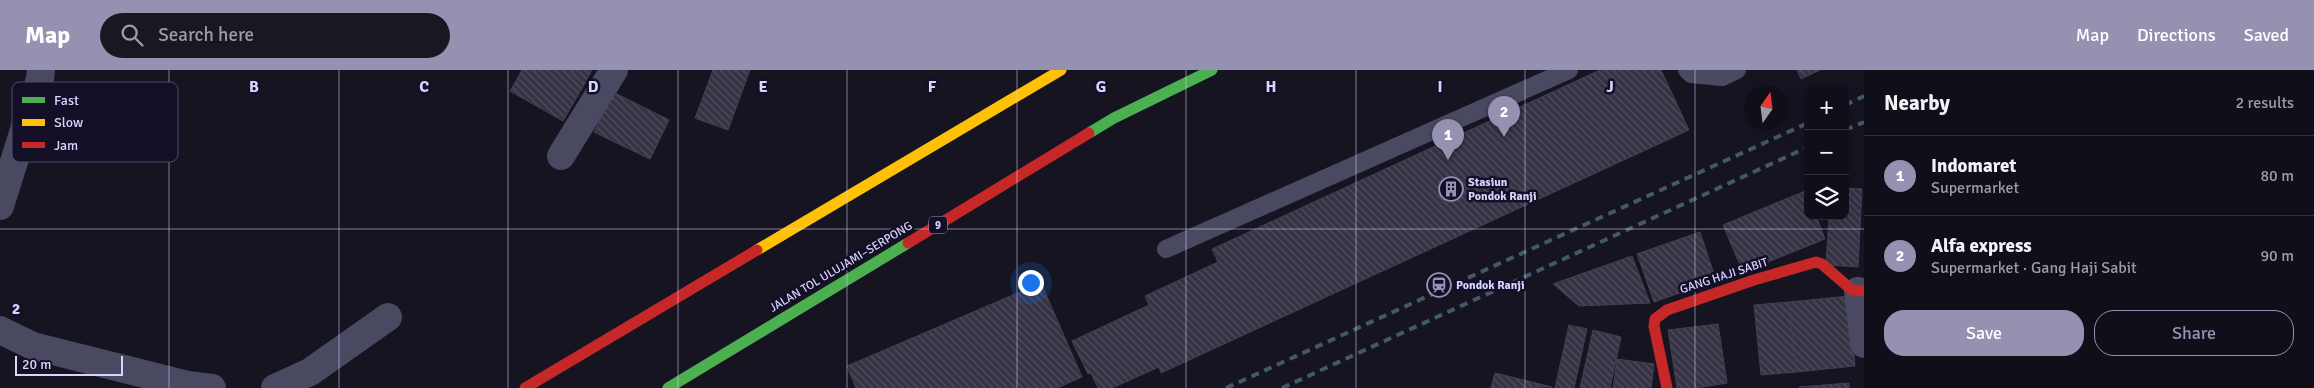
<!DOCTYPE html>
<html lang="en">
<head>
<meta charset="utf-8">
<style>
  :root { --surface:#100f19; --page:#191822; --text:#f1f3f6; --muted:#9c9ca2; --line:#302f38; --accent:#9591b1 }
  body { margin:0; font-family:Signika,sans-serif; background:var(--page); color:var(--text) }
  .controls { position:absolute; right:15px; top:15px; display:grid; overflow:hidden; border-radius:10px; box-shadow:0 5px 20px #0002 }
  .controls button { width:45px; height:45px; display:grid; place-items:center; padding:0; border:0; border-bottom:1px solid var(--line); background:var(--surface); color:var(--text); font:25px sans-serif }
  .compass { position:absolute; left:1744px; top:15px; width:45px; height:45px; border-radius:50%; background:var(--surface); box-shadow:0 5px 20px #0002; rotate:14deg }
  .scale { position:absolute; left:15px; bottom:12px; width:108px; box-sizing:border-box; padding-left:5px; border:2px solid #d9d4ff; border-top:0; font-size:14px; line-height:18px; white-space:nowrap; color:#d9d4ff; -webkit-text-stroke:4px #130f26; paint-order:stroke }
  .you { position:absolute; left:1030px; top:212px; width:18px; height:18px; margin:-12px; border:4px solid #fff; border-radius:50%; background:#1a73e8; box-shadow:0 0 0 8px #1a73e833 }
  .badge { display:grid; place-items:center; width:32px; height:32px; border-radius:50%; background:var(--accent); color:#fff; font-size:16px; font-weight:700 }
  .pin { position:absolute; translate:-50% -41px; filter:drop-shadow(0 1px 2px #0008) }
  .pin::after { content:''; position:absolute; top:26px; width:18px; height:15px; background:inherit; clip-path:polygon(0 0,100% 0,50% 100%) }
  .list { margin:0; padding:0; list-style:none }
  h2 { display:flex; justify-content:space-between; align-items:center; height:65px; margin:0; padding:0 20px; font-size:21px }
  h2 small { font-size:16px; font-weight:400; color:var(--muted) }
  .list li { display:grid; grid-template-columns:32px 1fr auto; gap:15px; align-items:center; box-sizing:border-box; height:80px; padding:0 20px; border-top:1px solid var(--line) }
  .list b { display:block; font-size:19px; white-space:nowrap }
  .list p { margin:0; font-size:16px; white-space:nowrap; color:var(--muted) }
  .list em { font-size:16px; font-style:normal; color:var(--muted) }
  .actions { display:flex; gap:10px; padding:15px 20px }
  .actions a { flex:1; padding:11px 0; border:1px solid var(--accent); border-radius:20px; text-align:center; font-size:18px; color:var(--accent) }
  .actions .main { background:var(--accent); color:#fff }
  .icon { flex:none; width:28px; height:28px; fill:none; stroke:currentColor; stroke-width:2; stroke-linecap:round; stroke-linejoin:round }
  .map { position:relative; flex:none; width:1864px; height:318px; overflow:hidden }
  header { display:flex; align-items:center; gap:30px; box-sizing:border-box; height:70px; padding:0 25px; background:var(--accent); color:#fff }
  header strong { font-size:24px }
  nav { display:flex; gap:28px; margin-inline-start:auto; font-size:18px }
  .search { width:350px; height:45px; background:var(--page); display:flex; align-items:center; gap:12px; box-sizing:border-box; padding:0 18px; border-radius:28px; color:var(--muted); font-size:19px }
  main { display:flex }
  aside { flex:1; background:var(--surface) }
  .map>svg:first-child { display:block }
</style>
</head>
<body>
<header>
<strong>Map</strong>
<div class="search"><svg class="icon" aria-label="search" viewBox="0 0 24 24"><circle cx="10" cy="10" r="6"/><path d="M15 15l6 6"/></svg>Search here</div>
<nav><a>Map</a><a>Directions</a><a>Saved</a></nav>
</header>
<main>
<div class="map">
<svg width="1864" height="318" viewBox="0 0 1864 318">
  <defs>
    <pattern id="building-back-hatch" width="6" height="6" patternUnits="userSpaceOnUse" patternTransform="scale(1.25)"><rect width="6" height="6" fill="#343243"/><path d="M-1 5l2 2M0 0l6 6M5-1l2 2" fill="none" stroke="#514f5f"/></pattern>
  </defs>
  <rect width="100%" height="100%" fill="#161421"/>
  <g fill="url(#building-back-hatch)" stroke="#433f54">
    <polygon points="522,0 563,0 585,13 563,51 510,21"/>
    <polygon points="563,0 592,0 585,13"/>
    <polygon points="713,0 750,0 728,60 695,48"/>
    <polygon points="1600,0 1661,0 1689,60 1161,303 1159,297 1112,318 1098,318 1091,303 1088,304 1072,271 1149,235 1145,226 1218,192 1212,179"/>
    <polygon points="1797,0 1820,0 1801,9"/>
    <polygon points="613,22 669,50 650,89 594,62"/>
    <polygon points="1845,118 1862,119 1858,197 1826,195 1829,146 1845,146"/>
    <polygon points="1805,121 1808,127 1808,146 1816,146 1825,169 1743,202 1723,155"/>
    <polygon points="1700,162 1716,210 1654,232 1637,184"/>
    <polygon points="1632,186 1650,233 1579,236 1553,214"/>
    <polygon points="1041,213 1082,307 1057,318 856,318 847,296"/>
    <polygon points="1849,226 1855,296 1796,302 1789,232"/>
    <polygon points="1789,232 1796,302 1761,305 1754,235"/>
    <polygon points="1718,254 1727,313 1696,318 1677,318 1668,260"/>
    <polygon points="1569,255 1587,259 1574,318 1555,318"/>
    <polygon points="1593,260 1621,267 1610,318 1580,318"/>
    <polygon points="1617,289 1654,294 1651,318 1613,318"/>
    <polygon points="1495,303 1552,317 1491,318"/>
    <polygon points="1849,313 1849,318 1799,317"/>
  </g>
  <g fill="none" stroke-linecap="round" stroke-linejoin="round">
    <g stroke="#4a4962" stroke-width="18">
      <polyline points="1687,0 1691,4 1722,7 1737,0"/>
      <polyline points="1166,179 1569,0"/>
    </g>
    <g stroke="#4a4962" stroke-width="28">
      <polyline points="561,86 614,0"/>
      <polyline points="0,136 40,9 41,0"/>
      <polyline points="1858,221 1864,274"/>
      <polyline points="0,260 33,276 188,315 212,318"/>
      <polyline points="275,318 310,302 388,247"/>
    </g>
    <g stroke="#4caf50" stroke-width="11">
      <polyline points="1089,63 1114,48 1212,0"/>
      <polyline points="668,318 908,173"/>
    </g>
    <polyline stroke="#ffc107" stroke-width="11" points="757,180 1061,0"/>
    <g stroke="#c62828" stroke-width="11">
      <polyline points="908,173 1089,63"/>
      <polyline points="525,318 757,180"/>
      <polyline points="1667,318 1654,256 1655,249 1667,240 1754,210 1816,192 1822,194 1852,220 1864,221"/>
    </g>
    <g stroke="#43596b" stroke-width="4" stroke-dasharray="8 6" stroke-linecap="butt">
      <polyline points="1845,35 1864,26"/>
      <polyline points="1845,60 1864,52"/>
      <polyline points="1226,318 1808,53"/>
      <polyline points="1282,318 1808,77"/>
    </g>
  </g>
  <path fill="none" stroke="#d9d4ff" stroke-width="1" stroke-opacity="0.55" d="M169 0V318M339 0V318M508 0V318M678 0V318M847 0V318M1017 0V318M1186 0V318M1356 0V318M1525 0V318M1695 0V318M0 159H1864"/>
  <defs>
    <g id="building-ring" transform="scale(1.25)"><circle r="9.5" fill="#130f26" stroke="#9591b1" stroke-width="1.5"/><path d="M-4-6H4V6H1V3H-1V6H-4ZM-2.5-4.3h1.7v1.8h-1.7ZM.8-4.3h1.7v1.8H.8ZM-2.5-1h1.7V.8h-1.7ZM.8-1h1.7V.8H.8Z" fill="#9591b1"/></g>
    <g id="station-ring" transform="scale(1.25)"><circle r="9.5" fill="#130f26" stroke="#9591b1" stroke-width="1.5"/><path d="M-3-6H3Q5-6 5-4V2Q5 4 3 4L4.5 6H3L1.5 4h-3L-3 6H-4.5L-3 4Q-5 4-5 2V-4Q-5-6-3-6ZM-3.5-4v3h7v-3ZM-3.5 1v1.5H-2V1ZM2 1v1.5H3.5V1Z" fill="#9591b1"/></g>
  </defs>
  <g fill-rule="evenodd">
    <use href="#building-ring" x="1451" y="119"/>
    <use href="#station-ring" x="1439" y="215"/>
  </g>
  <g text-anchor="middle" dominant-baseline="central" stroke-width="5" stroke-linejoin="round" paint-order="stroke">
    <rect fill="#130f26" stroke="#9e99be" stroke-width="1" x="929" y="146.5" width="18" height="17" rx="4"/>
    <g font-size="11" font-weight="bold" fill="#d9d4ff">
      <text x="938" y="155">9</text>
    </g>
    <g font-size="12" font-weight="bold" fill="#d9d4ff" stroke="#130f26" text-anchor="start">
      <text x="1468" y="112">Stasiun<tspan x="1468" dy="14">Pondok Ranji</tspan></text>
      <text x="1456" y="215">Pondok Ranji</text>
    </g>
    <g font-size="12" fill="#d9d4ff" stroke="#130f26">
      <text transform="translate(841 197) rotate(-31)">JALAN TOL ULUJAMI–SERPONG</text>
      <text transform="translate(1724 206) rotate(-18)">GANG HAJI SABIT</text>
    </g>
  </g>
  <rect x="12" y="12" width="166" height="80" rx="8" fill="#130f26" stroke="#4e4a67" stroke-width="1"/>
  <rect x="22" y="27" width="23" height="6" fill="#4caf50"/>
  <rect x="22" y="49" width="23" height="7" fill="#ffc107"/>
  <rect x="22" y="72" width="23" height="6" fill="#c62828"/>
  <g font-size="14" fill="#d9d4ff">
    <text x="54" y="35">Fast</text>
    <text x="54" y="57">Slow</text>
    <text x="54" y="80">Jam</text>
  </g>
  <g font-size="16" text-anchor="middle" font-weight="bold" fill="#d9d4ff" stroke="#130f26" stroke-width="5" stroke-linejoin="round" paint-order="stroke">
    <text x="254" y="22">B</text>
    <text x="424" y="22">C</text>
    <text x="593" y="22">D</text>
    <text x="763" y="22">E</text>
    <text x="932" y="22">F</text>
    <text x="1101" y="22">G</text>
    <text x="1271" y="22">H</text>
    <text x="1440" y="22">I</text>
    <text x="1610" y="22">J</text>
    <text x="16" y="244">2</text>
  </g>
</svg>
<div class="controls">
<button>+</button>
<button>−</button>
<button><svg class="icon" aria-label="layers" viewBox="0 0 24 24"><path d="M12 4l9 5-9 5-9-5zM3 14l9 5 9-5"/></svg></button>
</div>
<svg class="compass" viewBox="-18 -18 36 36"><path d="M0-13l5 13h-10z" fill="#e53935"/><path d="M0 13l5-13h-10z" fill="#9c9ca2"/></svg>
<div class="scale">20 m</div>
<div class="you"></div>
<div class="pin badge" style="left:1448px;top:90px">1</div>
<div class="pin badge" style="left:1504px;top:67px">2</div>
</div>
<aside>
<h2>Nearby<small>2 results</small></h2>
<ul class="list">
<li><span class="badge">1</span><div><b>Indomaret</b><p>Supermarket</p></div><em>80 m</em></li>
<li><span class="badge">2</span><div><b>Alfa express</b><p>Supermarket · Gang Haji Sabit</p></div><em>90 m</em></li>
</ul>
<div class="actions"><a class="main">Save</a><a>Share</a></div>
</aside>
</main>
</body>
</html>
